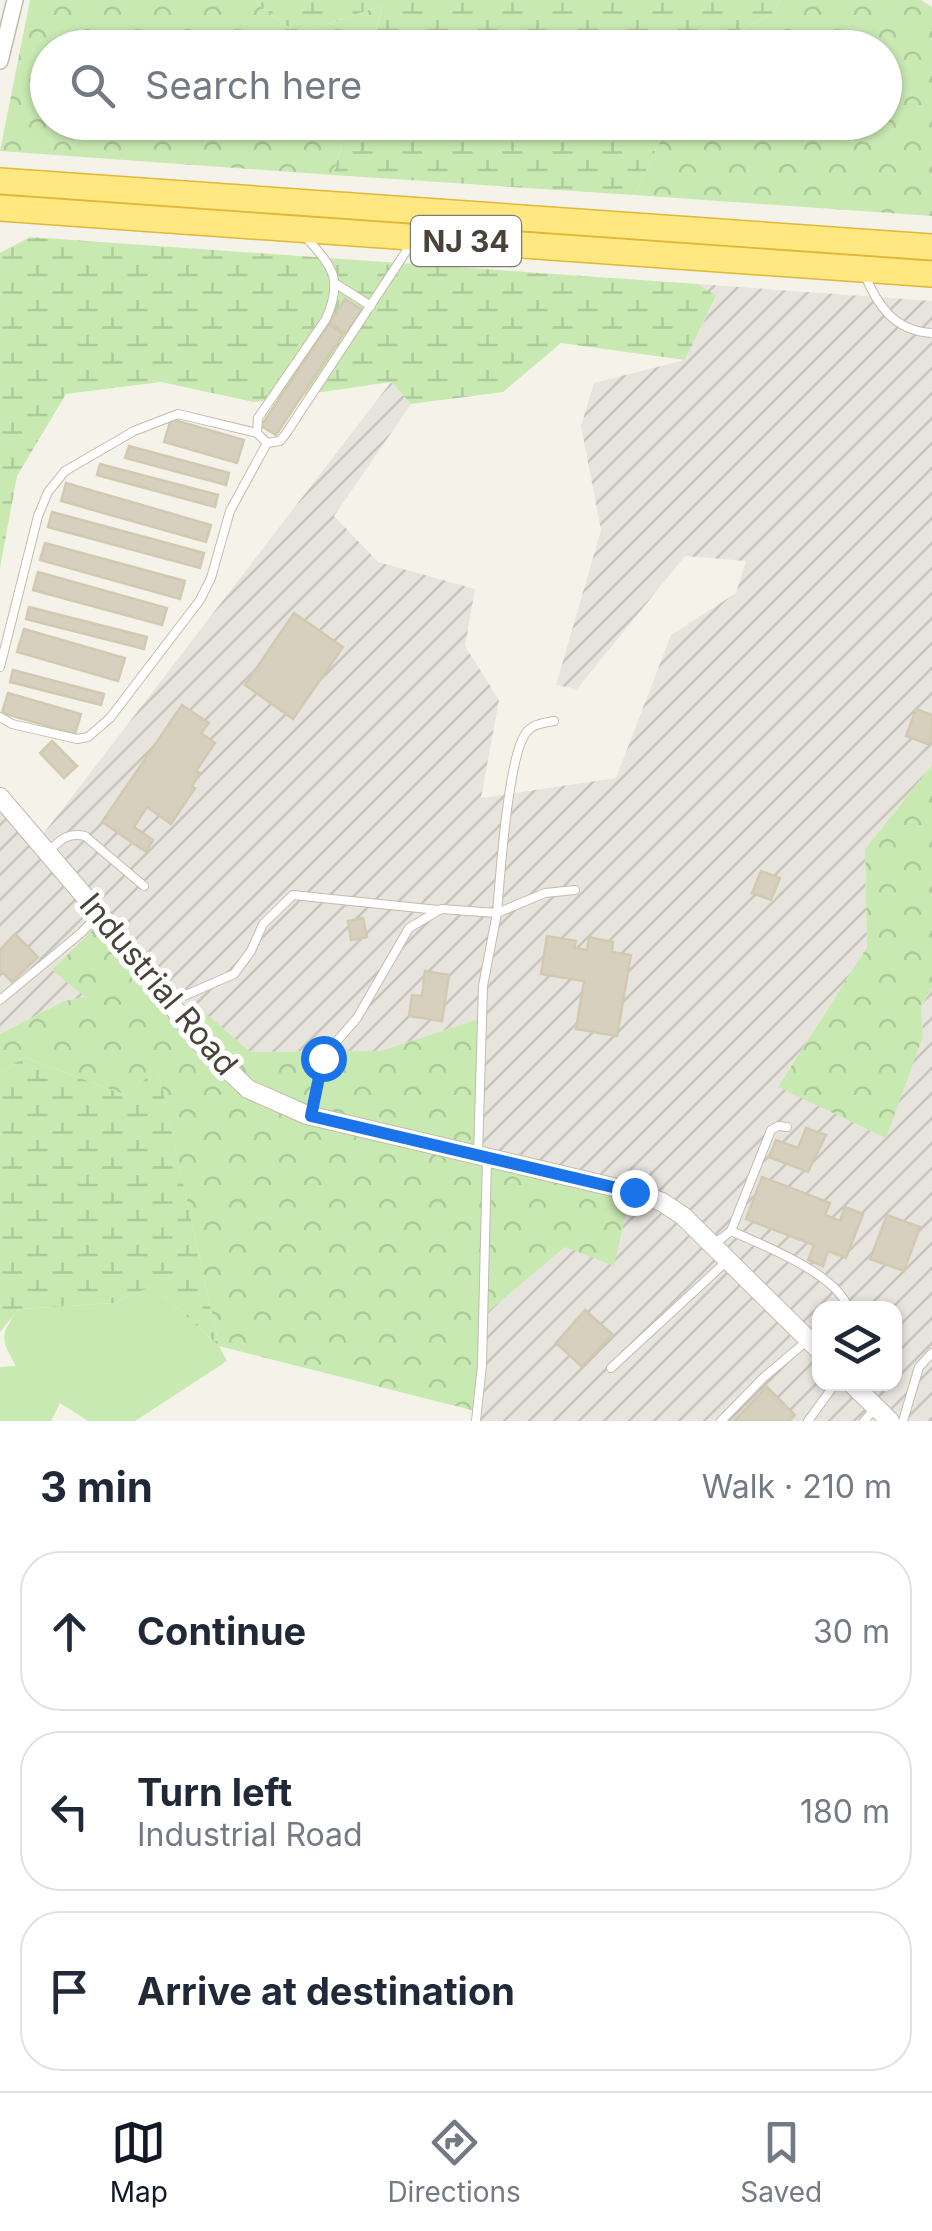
<!DOCTYPE html>
<html lang="en">
<head>
<meta charset="utf-8">
<style>
  :root { --surface:#fff; --page:#f2f2f3; --text:#1f2937; --muted:#747a83; --line:#e0e1e3; --accent:#111827 }
  body { margin:0; font-family:Inter,sans-serif; background:var(--page); color:var(--text) }
  .controls { position:absolute; right:30px; bottom:30px; display:grid; overflow:hidden; border-radius:20px; box-shadow:0 2px 8px #0004 }
  .controls button { width:90px; height:90px; display:grid; place-items:center; padding:0; border:0; border-bottom:2px solid var(--line); background:var(--surface); color:var(--text); font:50px sans-serif }
  .stop { position:absolute; width:30px; height:30px; margin:-22px; border:8px solid #1a73e8; border-radius:50%; background:#fff }
  .stop.end { background:#1a73e8; border-color:#fff; box-shadow:0 2px 10px #0008 }
  .list { margin:0; padding:0; list-style:none }
  h2 { display:flex; justify-content:space-between; align-items:center; height:130px; margin:0; padding:0 40px; font-size:42px }
  h2 small { font-size:32px; font-weight:400; color:var(--muted) }
  .list li { display:grid; grid-template-columns:65px 1fr auto; gap:30px; align-items:center; box-sizing:border-box; height:160px; margin:0 20px 20px; padding:0 20px; border:2px solid var(--line); border-radius:40px }
  .list b { display:block; font-size:38px; white-space:nowrap }
  .list p { margin:0; font-size:32px; white-space:nowrap; color:var(--muted) }
  .list em { font-size:32px; font-style:normal; color:var(--muted) }
  .icon { flex:none; width:55px; height:55px; fill:none; stroke:currentColor; stroke-width:2; stroke-linecap:round; stroke-linejoin:round }
  .map { position:relative; flex:none; width:932px; height:1421px; overflow:hidden }
  .search { position:absolute; background:var(--surface); box-shadow:0 2px 8px #0004; left:30px; right:30px; top:30px; height:110px; display:flex; align-items:center; gap:25px; box-sizing:border-box; padding:0 35px; border-radius:55px; color:var(--muted); font-size:38px }
  .sheet { height:670px; background:var(--surface) }
  nav { display:flex; justify-content:space-around; align-items:center; box-sizing:border-box; height:140px; border-top:2px solid var(--line); background:var(--surface); font-size:28px; color:var(--muted) }
  nav a { display:grid; justify-items:center; gap:5px }
  nav .on { color:var(--accent) }
  .map>svg:first-child { display:block }
</style>
</head>
<body>
<div class="map">
<svg width="932" height="1421" viewBox="0 0 932 1421">
  <defs>
    <pattern id="industrial-furrows" width="10" height="10" patternUnits="userSpaceOnUse" patternTransform="scale(2.5)"><rect width="10" height="10" fill="#e7e4de"/><path d="M-1 1l2-2M0 10L10 0M9 11l2-2" fill="none" stroke="#c8c5bf"/></pattern>
    <pattern id="forest-crowns" width="20" height="18" patternUnits="userSpaceOnUse" patternTransform="scale(2.5)"><rect width="20" height="18" fill="#c9e9b2"/><path d="M2 6a3 3 0 1 1 6 0M12 15a3 3 0 1 1 6 0" fill="none" stroke="#aec99a"/></pattern>
    <pattern id="wetland-marsh" width="20" height="14" patternUnits="userSpaceOnUse" patternTransform="scale(2.5)"><rect width="20" height="14" fill="#c9e9b2"/><path d="M1 5h8M5 5V1M11 12h8M15 12V8" fill="none" stroke="#aec99a"/></pattern>
  </defs>
  <rect width="100%" height="100%" fill="#f5f3e9"/>
  <path fill="url(#industrial-furrows)" fill-rule="evenodd" d="M698 284 932 301V765L865 849 867 947 778 1087 923 1036 921 1007 932 988V1421H477L483 1315 565 1247 477 1155 482 1018 380 1051 250 1052 200 1009 178 1023 87 997 64 1001 0 1034V797L37 842 391 382 411 404 334 516 378 562 475 589 465 646 499 700 481 798 616 778 671 635 736 593 746 561 685 556 577 689 556 685 601 530 581 426 594 383 685 360 716 297ZM820 1308H894V1384H820Z"/>
  <path fill="#c9e9b2" d="M153 1286 219 1346 227 1361 135 1421H88L60 1403 51 1421H0V1367L16 1366C0 1337 0 1337 18 1309L113 1303Z"/>
  <g fill="url(#forest-crowns)">
    <polygon points="30,0 252,0 298,34 383,5 371,47 48,48 48,122 348,123 333,175 0,151"/>
    <polygon points="780,0 921,0 932,7 932,216 634,195 669,123 884,122 884,48 705,47 772,14"/>
    <polygon points="932,765 932,988 921,1007 923,1036 886,1138 778,1087 867,947 865,849"/>
    <polygon points="101,922 178,1022 200,1008 250,1052 380,1051 482,1018 477,1155 631,1191 614,1266 565,1247 484,1315 479,1412 219,1346 158,1070 126,1095 24,1057 0,1074 0,1034 64,1001 85,997 52,970"/>
  </g>
  <g fill="url(#wetland-marsh)">
    <polygon points="252,0 780,0 772,14 705,47 371,48 383,5 298,34"/>
    <polygon points="348,123 348,122 669,123 634,195 333,175"/>
    <polygon points="30,237 698,284 716,296 685,360 561,343 503,392 411,404 391,382 254,402 161,382 66,394 17,476 0,568 0,253"/>
    <polygon points="24,1057 126,1095 158,1069 219,1346 153,1286 113,1303 19,1309 0,1332 0,1074"/>
  </g>
  <g fill="#d7d0be" stroke="#d2c9b1" stroke-width="2.5">
    <polygon points="345,299 362,310 346,334 329,323"/>
    <polygon points="329,324 343,334 276,435 261,426"/>
    <polygon points="171,419 244,440 237,463 164,442"/>
    <polygon points="129,446 229,473 226,485 125,458"/>
    <polygon points="100,464 218,495 215,507 97,475"/>
    <polygon points="66,483 211,525 206,542 61,501"/>
    <polygon points="52,512 204,553 200,568 48,527"/>
    <polygon points="45,543 185,581 180,599 40,560"/>
    <polygon points="38,572 167,608 162,625 33,590"/>
    <polygon points="29,607 147,637 144,649 26,619"/>
    <polygon points="294,613 343,647 293,719 245,685"/>
    <polygon points="24,629 125,658 118,681 17,652"/>
    <polygon points="13,670 104,694 101,705 10,682"/>
    <polygon points="8,693 81,714 75,734 2,713"/>
    <polygon points="182,705 209,723 201,733 215,743 196,771 200,773 192,786 195,788 171,824 147,807 134,827 153,840 146,852 102,822"/>
    <polygon points="916,709 932,715 930,745 906,736"/>
    <polygon points="52,741 77,766 64,778 40,753"/>
    <polygon points="761,871 780,878 771,900 752,893"/>
    <polygon points="363,918 367,937 351,940 348,921"/>
    <polygon points="15,934 38,957 12,982 0,970 0,950"/>
    <polygon points="547,936 576,941 574,948 587,950 589,937 613,942 612,952 631,955 617,1036 576,1029 584,981 541,974"/>
    <polygon points="425,971 449,975 442,1021 409,1016 412,995 422,996"/>
    <polygon points="806,1128 826,1135 808,1172 769,1157 776,1140 798,1148"/>
    <polygon points="762,1177 830,1203 825,1215 840,1221 845,1207 863,1214 846,1258 828,1251 823,1266 808,1260 814,1245 746,1219"/>
    <polygon points="887,1215 920,1227 904,1271 870,1259"/>
    <polygon points="585,1310 612,1334 582,1367 556,1343"/>
    <polygon points="767,1387 795,1415 789,1421 734,1421"/>
  </g>
  <g fill="none" stroke-linecap="round" stroke-linejoin="round">
    <g stroke="#c1bcab" stroke-width="10">
      <g id="service">
        <path d="M864 273C877 305 894 331 932 333"/>
        <polyline points="336,284 371,306"/>
        <path d="M257 433 258 418 326 319C344 278 332 267 305 236"/>
        <polyline points="0,667 38,516 48,492 65,471 134,431 178,414 257,433 267,443"/>
        <polyline points="0,717 12,724 77,739 88,737 110,718 200,600 211,578 230,511 267,443 280,441 285,435 413,241"/>
        <path d="M49 851C60 840 68 832 85 836L144 886"/>
        <polyline points="0,1000 81,933 100,913"/>
        <polyline points="170,1002 234,974 251,951 263,924 293,895 438,910"/>
        <path d="M312 1113 323 1057 357 1018 409 928 441 909 497 913C500 878 508 756 526 733 532 724 544 723 554 721"/>
        <polyline points="478,1155 483,986 497,913 545,893 575,890"/>
        <polyline points="731,1231 771,1130 778,1126 787,1127"/>
        <path d="M713 1245 731 1231C763 1245 837 1274 848 1308"/>
        <polyline points="611,1368 728,1260"/>
        <polyline points="476,1421 482,1365 487,1158"/>
        <polyline points="721,1421 763,1378 808,1340"/>
        <polyline points="808,1421 835,1384"/>
        <polyline points="864,1421 876,1407"/>
        <polyline points="903,1421 919,1367 932,1353"/>
      </g>
    </g>
    <g stroke="#c1bcab" stroke-width="18">
      <polyline id="minor" points="0,61 15,0"/>
    </g>
    <g stroke="#c1bcab" stroke-width="20">
      <g id="tertiary">
        <polyline points="0,797 127,946 202,1045 248,1089 307,1115 634,1192 662,1202 683,1216 820,1351"/>
        <polyline points="852,1384 890,1421"/>
      </g>
    </g>
    <g stroke="#e0b738" stroke-width="28">
      <g id="trunk">
        <polyline points="0,181 932,247"/>
        <polyline points="0,208 932,274"/>
      </g>
    </g>
    <use href="#service" stroke="#fff" stroke-width="8"/>
    <use href="#minor" stroke="#fff" stroke-width="15"/>
    <use href="#tertiary" stroke="#fff" stroke-width="18"/>
    <use href="#trunk" stroke="#ffe781" stroke-width="25"/>
  </g>
  <g fill="none" stroke-linecap="round" stroke-linejoin="round">
    <polyline stroke="#1a73e8" stroke-width="12" points="323,1058 311,1116 634,1192"/>
  </g>
  <g text-anchor="middle" dominant-baseline="central" stroke-width="10" stroke-linejoin="round" paint-order="stroke">
    <rect fill="#fff" stroke="#807c73" stroke-width="2.5" x="411" y="216" width="110" height="50" rx="8"/>
    <g font-size="30" font-weight="bold" fill="#494437">
      <text x="466" y="241">NJ 34</text>
    </g>
    <g font-size="32" fill="#494437" stroke="#fff">
      <text transform="translate(159 984) rotate(50)">Industrial Road</text>
    </g>
  </g>
</svg>
<div class="controls">
<button><svg class="icon" aria-label="layers" viewBox="0 0 24 24"><path d="M12 4l9 5-9 5-9-5zM3 14l9 5 9-5"/></svg></button>
</div>
<div class="stop" style="left:323px;top:1058px"></div>
<div class="stop end" style="left:634px;top:1192px"></div>
<div class="search"><svg class="icon" aria-label="search" viewBox="0 0 24 24"><circle cx="10" cy="10" r="6"/><path d="M15 15l6 6"/></svg>Search here</div>
</div>
<section class="sheet">
<h2>3 min<small>Walk · 210 m</small></h2>
<ul class="list">
<li><svg class="icon" aria-label="ahead" viewBox="0 0 24 24"><path d="M12 20V5M6 11l6-6 6 6"/></svg><div><b>Continue</b></div><em>30 m</em></li>
<li><svg class="icon" aria-label="left" viewBox="0 0 24 24"><path d="M17 20v-9H6M10 6l-5 5 5 5"/></svg><div><b>Turn left</b><p>Industrial Road</p></div><em>180 m</em></li>
<li><svg class="icon" aria-label="arrive" viewBox="0 0 24 24"><path d="M6 21V4h12l-3 4 3 4H6"/></svg><div><b>Arrive at destination</b></div></li>
</ul>
</section>
<nav>
<a class="on"><svg class="icon" aria-label="map" viewBox="0 0 24 24"><path d="M3 6l6-2 6 2 6-2v14l-6 2-6-2-6 2zM9 4v14M15 6v14"/></svg>Map</a>
<a><svg class="icon" aria-label="directions" viewBox="0 0 24 24"><path d="M12 3l9 9-9 9-9-9zM9 14v-3h6M13 9l2 2-2 2"/></svg>Directions</a>
<a><svg class="icon" aria-label="saved" viewBox="0 0 24 24"><path d="M7 4h10v16l-5-4-5 4z"/></svg>Saved</a>
</nav>
</body>
</html>
